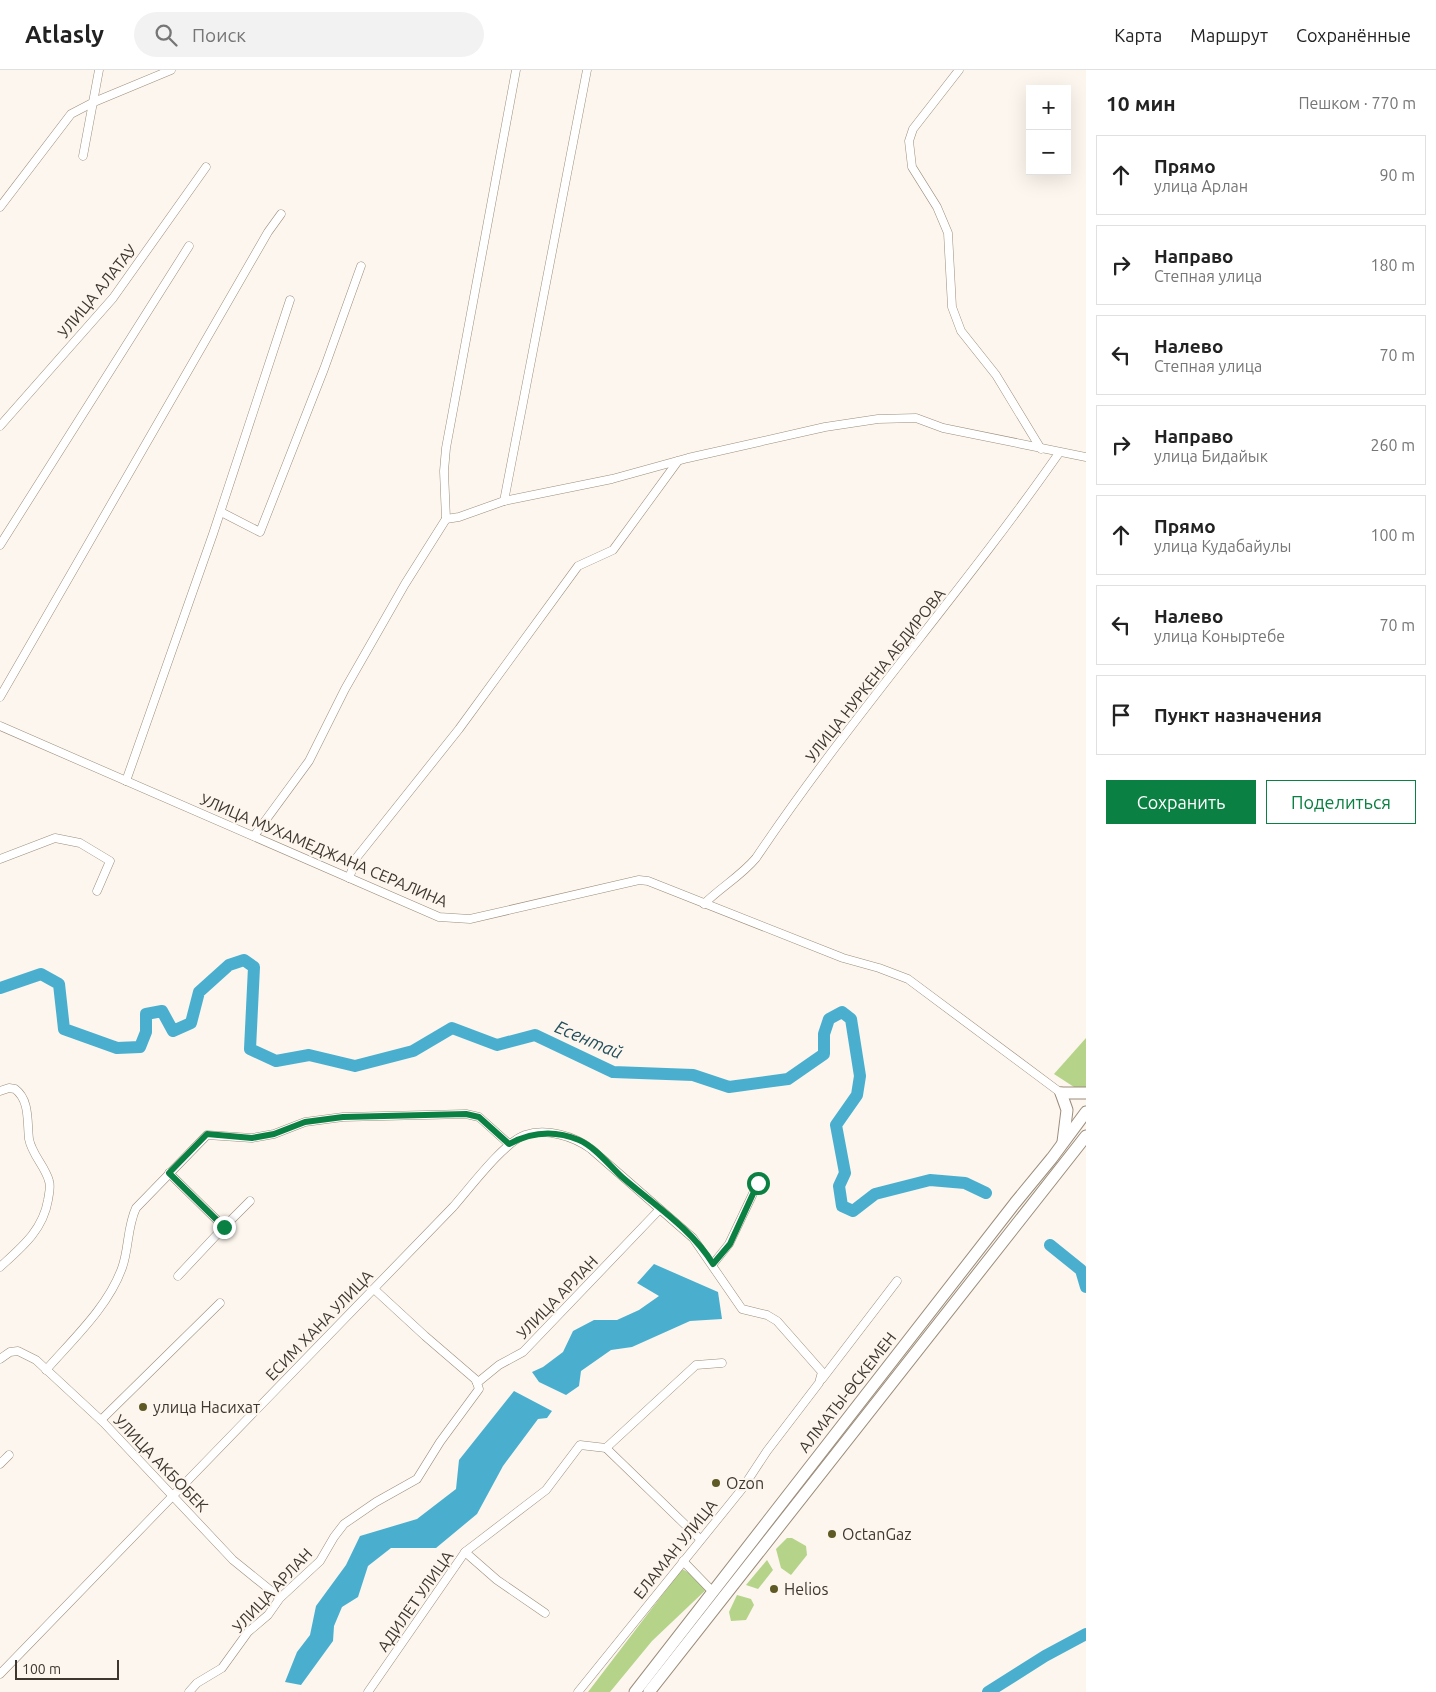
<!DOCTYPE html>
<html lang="ru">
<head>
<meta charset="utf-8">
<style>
  :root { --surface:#fff; --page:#f2f2f2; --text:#222; --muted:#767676; --line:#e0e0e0; --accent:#0b8043 }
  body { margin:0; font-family:Ubuntu,sans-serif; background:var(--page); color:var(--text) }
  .controls { position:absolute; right:15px; top:15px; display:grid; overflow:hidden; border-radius:0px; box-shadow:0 5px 20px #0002 }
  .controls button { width:45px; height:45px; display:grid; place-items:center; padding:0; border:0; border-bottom:1px solid var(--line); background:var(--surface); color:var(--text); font:25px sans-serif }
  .scale { position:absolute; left:15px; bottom:12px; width:104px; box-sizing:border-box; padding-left:5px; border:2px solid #3d372f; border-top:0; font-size:14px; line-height:18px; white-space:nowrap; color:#3d372f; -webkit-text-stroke:4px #fcf6ee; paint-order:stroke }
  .stop { position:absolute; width:15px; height:15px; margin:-11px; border:4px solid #0b8043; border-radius:50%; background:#fff }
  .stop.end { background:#0b8043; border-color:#fff; box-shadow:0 1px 5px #0008 }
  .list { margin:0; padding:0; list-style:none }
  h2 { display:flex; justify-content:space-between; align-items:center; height:65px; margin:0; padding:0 20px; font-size:21px }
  h2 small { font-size:16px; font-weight:400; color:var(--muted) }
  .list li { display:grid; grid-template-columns:32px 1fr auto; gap:15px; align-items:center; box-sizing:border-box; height:80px; margin:0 10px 10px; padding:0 10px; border:1px solid var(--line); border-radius:0px }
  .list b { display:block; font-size:19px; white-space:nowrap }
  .list p { margin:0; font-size:16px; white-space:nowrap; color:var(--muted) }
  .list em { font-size:16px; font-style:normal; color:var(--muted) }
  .actions { display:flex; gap:10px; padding:15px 20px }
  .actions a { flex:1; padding:11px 0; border:1px solid var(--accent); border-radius:0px; text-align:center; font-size:18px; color:var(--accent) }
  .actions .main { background:var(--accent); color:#fff }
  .icon { flex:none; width:28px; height:28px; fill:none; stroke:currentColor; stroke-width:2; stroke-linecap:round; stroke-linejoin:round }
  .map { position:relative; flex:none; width:1086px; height:1622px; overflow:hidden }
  header { display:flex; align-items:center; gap:30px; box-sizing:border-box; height:70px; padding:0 25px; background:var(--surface); border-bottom:1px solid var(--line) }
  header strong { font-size:24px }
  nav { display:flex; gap:28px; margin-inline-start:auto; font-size:18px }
  .search { width:350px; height:45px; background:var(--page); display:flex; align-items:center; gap:12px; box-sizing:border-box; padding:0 18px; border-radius:28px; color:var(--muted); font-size:19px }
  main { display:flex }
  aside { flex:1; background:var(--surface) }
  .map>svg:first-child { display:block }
</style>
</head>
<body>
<header>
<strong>Atlasly</strong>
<div class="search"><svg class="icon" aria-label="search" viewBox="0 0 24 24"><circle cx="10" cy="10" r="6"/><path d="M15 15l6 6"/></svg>Поиск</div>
<nav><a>Карта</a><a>Маршрут</a><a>Сохранённые</a></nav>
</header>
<main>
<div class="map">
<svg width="1086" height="1622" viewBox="0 0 1086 1622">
  <rect width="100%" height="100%" fill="#fcf6ee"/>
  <g fill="#b5d389">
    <polygon points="1086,968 1086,1017 1074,1017 1054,1004"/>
    <polygon points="787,1468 792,1468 806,1476 807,1485 791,1505 781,1498 776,1479"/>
    <polygon points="767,1490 773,1500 758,1519 746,1515"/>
    <polygon points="682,1499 711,1515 652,1571 610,1622 588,1622"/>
    <polygon points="737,1525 751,1529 754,1535 746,1550 731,1551 729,1542"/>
  </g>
  <g fill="#4aafcf">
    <polygon points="654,1194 718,1222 722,1249 690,1251 632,1277 611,1280 581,1301 579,1316 566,1325 539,1312 532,1302 543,1297 563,1282 573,1261 594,1250 617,1250 639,1240 659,1226 637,1213"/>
    <polygon points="514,1321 552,1341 547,1348 538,1349 503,1396 477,1444 436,1478 391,1478 368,1496 358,1527 342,1537 334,1556 333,1571 301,1615 285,1612 297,1582 310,1565 316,1536 346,1495 360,1466 417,1449 456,1419 459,1390"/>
  </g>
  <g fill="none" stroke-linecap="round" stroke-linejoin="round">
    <g stroke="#4aafcf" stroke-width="12">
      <polyline points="0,918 41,904 59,914 64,959 117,978 140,977 146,962 146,944 162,941 173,961 191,953 199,922 229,895 244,890 254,897 250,979 276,991 309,985 355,996 413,981 452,958 497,975 535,965 613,1002 693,1005 729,1017 788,1009 824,984 824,964 829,949 842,942 851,949 860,1006 857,1025 836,1055 845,1103 839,1116 842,1136 853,1141 875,1124 930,1110 965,1113 986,1123"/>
      <polyline points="1050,1175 1081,1200 1086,1217"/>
      <polyline points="988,1622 1045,1586 1086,1564"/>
    </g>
    <g stroke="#9c8d7b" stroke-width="9">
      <g id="minor">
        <polyline points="959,0 913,59 909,71 912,97 937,137 948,163 952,237 961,261 996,305 1041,379"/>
        <polyline points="83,86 99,0"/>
        <polyline points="0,137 71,44 94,32 171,0"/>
        <polyline points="0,356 113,228 206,97"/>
        <polyline points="504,431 587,0"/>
        <polyline points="221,442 260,462 324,299 361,196"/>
        <polyline points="446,449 444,401 446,378 516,0"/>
        <polyline points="0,475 189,176"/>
        <polyline points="0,627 268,162 281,144"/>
        <polyline points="0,656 439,847 470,849 639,810 648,811 843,888 879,898 908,909 1061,1023"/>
        <polyline points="126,711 213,464 290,230"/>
        <polyline points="254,766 309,691 345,619 405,514 446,449 459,447 504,431 612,409 688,388 825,357 878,349 916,348 943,358 1086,387"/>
        <polyline points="0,789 55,768 80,773 110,791 97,821"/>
        <polyline points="349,808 357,787 459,659 578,496 613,480 678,391"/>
        <path d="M704 834C721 817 741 806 756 788 850 648 962 522 1059 383"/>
        <path d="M0 1021 9 1018 15 1019C30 1030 27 1052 29 1069 32 1085 45 1096 49 1111 51 1117 49 1123 48 1130 43 1160 22 1177 0 1197"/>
        <polyline points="169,1103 224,1157 178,1206"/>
        <polyline points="224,1157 250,1131"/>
        <polyline points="713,1194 729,1174 758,1113"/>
        <polyline points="374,1219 425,1266 475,1309 477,1313"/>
        <polyline points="0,1289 10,1282 18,1281 36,1290 104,1353 233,1490 280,1528"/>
        <path d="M46 1300C73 1269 108 1237 122 1198 129 1179 127 1157 136 1138L207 1065 252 1068 274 1064 305 1052 343 1047 466 1044 479 1047 509 1074"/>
        <polyline points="822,1309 897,1211"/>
        <polyline points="101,1350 220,1233"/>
        <polyline points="606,1378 700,1469"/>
        <polyline points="0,1394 9,1385"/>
        <polyline points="465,1482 497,1510 545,1543"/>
        <polyline points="683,1491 713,1522"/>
        <path d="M0 1604 453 1137C469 1119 504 1072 525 1065 546 1058 574 1066 591 1079L693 1168 742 1239 767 1245 777 1251 822 1302 819 1313 767 1381 742 1419 578 1622"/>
        <polyline points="189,1622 197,1613 222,1598 248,1562 268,1545 280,1528 320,1491 334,1467 344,1454 376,1432 417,1409 440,1372 479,1319 477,1313 499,1295 523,1282 659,1140"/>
        <polyline points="368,1622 465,1482 546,1420 580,1375 606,1378 696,1295 722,1293"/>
      </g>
    </g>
    <g stroke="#9c8d7b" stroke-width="13">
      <g id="highway">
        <polyline points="1061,1023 1067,1040 1063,1072"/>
        <polyline points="1061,1023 1086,1023"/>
        <polyline points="635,1622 1015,1133 1052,1088 1086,1042"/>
        <polyline points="649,1622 1086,1066"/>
      </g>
    </g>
    <use href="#minor" stroke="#fff" stroke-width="8"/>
    <use href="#highway" stroke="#fff" stroke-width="11"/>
  </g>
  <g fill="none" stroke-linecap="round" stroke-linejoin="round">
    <path stroke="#0b8043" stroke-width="6" d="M224 1157 169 1103 207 1064 252 1068 274 1064 305 1052 343 1047 466 1044 479 1047 509 1074C531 1062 555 1060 579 1070 595 1077 609 1095 622 1107 653 1134 692 1159 713 1194L730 1174 758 1113"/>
  </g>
  <g fill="#5e5925" stroke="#fcf6ee" stroke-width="2">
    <circle cx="143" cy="1337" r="5"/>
    <circle cx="716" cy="1413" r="5"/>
    <circle cx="832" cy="1464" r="5"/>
    <circle cx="774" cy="1519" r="5"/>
  </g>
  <g text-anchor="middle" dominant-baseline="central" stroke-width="4.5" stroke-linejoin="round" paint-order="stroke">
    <g font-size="16" fill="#3d372f" stroke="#fcf6ee">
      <text transform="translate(97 221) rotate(-51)">УЛИЦА АЛАТАУ</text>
      <text transform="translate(875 605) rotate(-52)">УЛИЦА НУРКЕНА АБДИРОВА</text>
      <text transform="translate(324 780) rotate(23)">УЛИЦА МУХАМЕДЖАНА СЕРАЛИНА</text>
      <text transform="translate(557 1227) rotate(-46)">УЛИЦА АРЛАН</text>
      <text transform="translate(319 1255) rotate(-46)">ЕСИМ ХАНА УЛИЦА</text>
      <text transform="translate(847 1322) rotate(-52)">АЛМАТЫ-ӨСКЕМЕН</text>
      <text transform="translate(161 1393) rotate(46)">УЛИЦА АКБОБЕК</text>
      <text transform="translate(675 1479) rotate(-51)">ЕЛАМАН УЛИЦА</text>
      <text transform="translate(272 1520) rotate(-47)">УЛИЦА АРЛАН</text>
      <text transform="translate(415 1531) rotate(-55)">АДИЛЕТ УЛИЦА</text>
    </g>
    <g font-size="16" fill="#3d372f" stroke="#fcf6ee" text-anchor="start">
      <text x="153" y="1337">улица Насихат</text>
      <text x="726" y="1413">Ozon</text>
      <text x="842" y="1464">OctanGaz</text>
      <text x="784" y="1519">Helios</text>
    </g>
    <g font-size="18" font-style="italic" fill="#234f5d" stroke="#fcf6ee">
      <text transform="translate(589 969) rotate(23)">Есентай</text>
    </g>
  </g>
</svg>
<div class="controls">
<button>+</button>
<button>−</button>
</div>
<div class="scale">100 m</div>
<div class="stop" style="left:758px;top:1113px"></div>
<div class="stop end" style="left:224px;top:1157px"></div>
</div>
<aside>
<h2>10 мин<small>Пешком · 770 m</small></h2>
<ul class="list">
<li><svg class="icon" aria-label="ahead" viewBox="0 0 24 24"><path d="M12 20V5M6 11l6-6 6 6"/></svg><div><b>Прямо</b><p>улица Арлан</p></div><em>90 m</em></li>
<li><svg class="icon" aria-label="right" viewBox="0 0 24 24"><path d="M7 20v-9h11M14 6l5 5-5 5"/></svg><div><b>Направо</b><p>Степная улица</p></div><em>180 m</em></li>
<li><svg class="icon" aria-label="left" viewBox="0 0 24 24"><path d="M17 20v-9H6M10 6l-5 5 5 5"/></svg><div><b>Налево</b><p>Степная улица</p></div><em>70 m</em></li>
<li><svg class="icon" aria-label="right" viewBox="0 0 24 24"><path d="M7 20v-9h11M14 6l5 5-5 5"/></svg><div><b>Направо</b><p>улица Бидайык</p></div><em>260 m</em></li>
<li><svg class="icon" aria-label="ahead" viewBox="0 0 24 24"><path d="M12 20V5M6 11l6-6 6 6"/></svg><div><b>Прямо</b><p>улица Кудабайулы</p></div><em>100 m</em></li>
<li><svg class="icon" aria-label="left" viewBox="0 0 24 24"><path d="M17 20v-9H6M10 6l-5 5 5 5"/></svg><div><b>Налево</b><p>улица Коныртебе</p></div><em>70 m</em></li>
<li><svg class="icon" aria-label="arrive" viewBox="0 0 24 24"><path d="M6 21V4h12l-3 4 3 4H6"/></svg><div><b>Пункт назначения</b></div></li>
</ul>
<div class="actions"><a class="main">Сохранить</a><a>Поделиться</a></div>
</aside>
</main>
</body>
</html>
